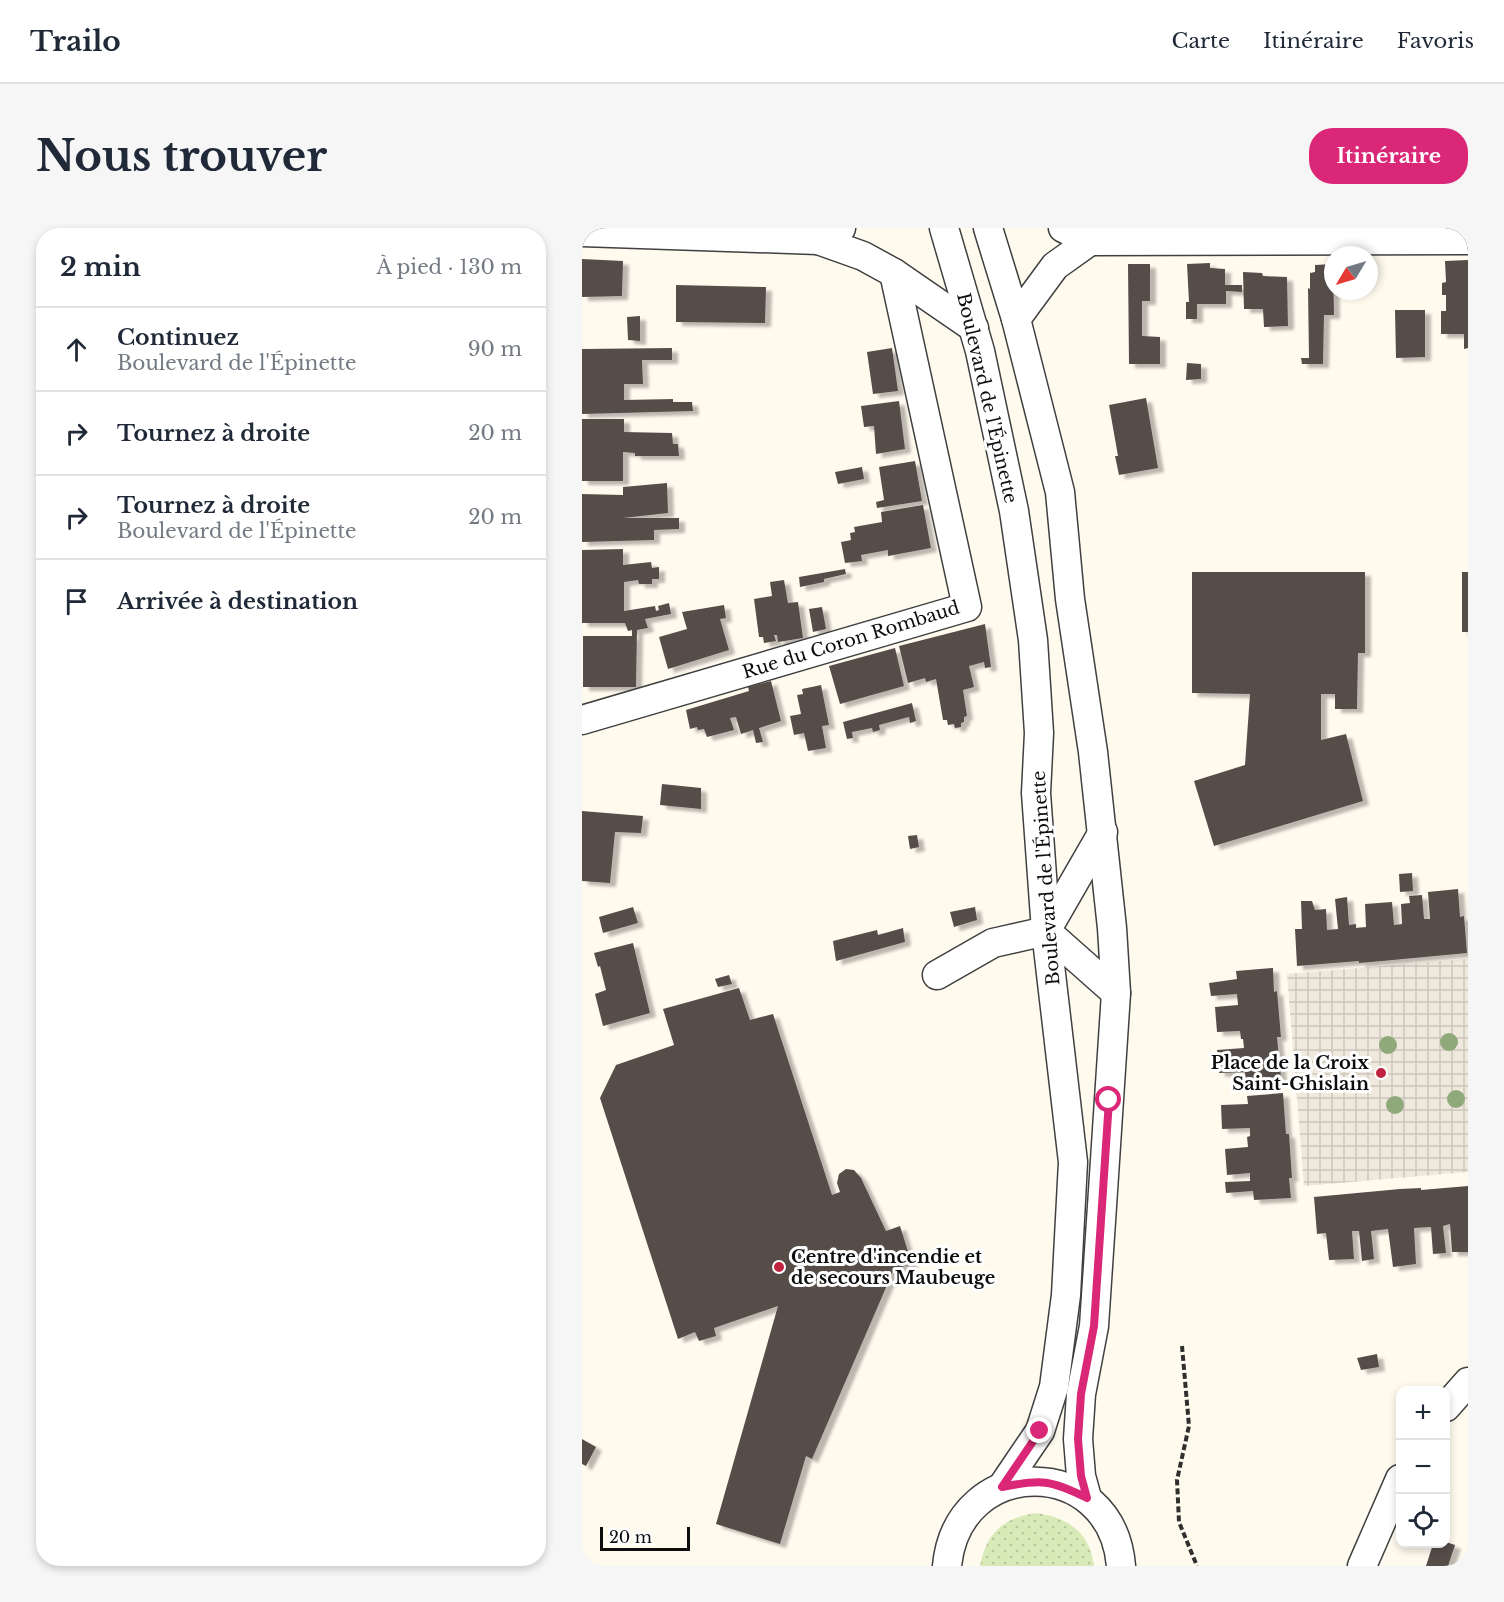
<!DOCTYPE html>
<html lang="fr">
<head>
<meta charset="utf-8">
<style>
  :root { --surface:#fff; --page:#f6f6f7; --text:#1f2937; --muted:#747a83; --line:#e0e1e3; --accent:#db2777 }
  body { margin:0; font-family:"Libre Baskerville",serif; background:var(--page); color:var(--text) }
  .controls { position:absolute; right:18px; bottom:18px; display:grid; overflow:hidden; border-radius:12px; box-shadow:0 3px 9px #0003 }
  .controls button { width:54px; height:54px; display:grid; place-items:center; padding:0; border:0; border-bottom:2px solid var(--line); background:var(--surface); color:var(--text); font:30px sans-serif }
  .compass { position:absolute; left:742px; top:18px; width:54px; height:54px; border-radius:50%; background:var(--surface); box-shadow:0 3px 9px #0003; rotate:232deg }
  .scale { position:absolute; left:18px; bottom:15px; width:90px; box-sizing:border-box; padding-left:6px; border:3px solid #0d0d0d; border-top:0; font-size:16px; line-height:21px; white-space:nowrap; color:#0d0d0d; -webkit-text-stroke:4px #fff; paint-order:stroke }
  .stop { position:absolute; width:18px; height:18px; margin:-14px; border:4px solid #db2777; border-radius:50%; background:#fff }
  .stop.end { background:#db2777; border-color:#fff; box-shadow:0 2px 6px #0008 }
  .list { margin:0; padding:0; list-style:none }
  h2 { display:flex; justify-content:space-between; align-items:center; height:78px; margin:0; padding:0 24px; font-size:26px }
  h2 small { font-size:20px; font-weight:400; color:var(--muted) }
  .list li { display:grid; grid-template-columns:39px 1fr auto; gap:18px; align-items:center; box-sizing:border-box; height:84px; padding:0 24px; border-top:2px solid var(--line) }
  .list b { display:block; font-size:22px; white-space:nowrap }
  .list p { margin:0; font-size:20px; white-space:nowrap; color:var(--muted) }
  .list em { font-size:20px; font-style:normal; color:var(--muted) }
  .icon { flex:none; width:33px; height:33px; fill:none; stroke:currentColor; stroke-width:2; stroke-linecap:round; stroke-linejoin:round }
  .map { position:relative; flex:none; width:886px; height:1338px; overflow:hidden; border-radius:24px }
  header { display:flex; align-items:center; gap:36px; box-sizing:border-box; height:84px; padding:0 30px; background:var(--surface); border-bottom:2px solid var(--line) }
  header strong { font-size:28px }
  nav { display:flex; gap:33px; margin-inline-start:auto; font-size:21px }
  .intro { display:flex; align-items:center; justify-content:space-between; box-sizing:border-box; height:144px; padding:0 36px }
  h1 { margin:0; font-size:42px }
  .button { padding:15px 27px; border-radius:24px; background:var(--accent); color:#fff; font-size:21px; font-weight:700 }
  main { display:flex; gap:36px; padding:0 36px }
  aside { flex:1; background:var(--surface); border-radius:24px; box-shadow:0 3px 9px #0003 }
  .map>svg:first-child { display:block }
</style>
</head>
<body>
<header>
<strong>Trailo</strong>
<nav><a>Carte</a><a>Itinéraire</a><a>Favoris</a></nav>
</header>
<div class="intro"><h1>Nous trouver</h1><a class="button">Itinéraire</a></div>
<main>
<aside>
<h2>2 min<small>À pied · 130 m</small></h2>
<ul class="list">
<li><svg class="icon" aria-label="ahead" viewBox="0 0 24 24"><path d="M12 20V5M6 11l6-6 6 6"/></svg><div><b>Continuez</b><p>Boulevard de l'Épinette</p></div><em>90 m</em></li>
<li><svg class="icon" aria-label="right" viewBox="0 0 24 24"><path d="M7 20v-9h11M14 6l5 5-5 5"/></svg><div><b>Tournez à droite</b></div><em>20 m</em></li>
<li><svg class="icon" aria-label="right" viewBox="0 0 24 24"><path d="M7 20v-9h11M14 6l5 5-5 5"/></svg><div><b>Tournez à droite</b><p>Boulevard de l'Épinette</p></div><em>20 m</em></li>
<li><svg class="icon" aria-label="arrive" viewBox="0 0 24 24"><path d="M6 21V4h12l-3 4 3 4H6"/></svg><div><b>Arrivée à destination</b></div></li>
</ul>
</aside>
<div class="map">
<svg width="886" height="1338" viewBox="0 0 886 1338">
  <defs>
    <pattern id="grass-dots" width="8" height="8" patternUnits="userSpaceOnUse" patternTransform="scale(1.5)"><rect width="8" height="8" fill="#d8eab7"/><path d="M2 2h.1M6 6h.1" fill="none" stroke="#b8c89c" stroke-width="1.8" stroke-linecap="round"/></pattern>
    <pattern id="plaza-grid" width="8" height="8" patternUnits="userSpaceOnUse" patternTransform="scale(1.5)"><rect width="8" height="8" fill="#efe8dd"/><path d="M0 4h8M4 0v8" fill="none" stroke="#ccc6bc"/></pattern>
    <filter id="shadow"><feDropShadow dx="6" dy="4" stdDeviation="1.5" flood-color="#0004"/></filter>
  </defs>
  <rect width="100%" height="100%" fill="#fffaee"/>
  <path fill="url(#grass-dots)" d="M455 1285C487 1290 508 1305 512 1338H398C404 1305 422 1289 455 1285Z"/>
  <polygon fill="url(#plaza-grid)" points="886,731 886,944 722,958 705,746"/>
  <g fill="#564d4a" filter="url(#shadow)">
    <polygon points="0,31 41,33 40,68 0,69"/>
    <polygon points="886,32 886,120 882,121 882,106 859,106 859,83 864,83 864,67 860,67 860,55 864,54 863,33"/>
    <polygon points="628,35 628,40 643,41 643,57 660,57 660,64 644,63 644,76 615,76 615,91 604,91 604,74 607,74 605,36"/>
    <polygon points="546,36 568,36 568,73 560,73 560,108 578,109 578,136 547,136"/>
    <polygon points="751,36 752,87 742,87 741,136 720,136 719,130 727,130 726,60 728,61 728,45 733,44 733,37"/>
    <polygon points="661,44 680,45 681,48 705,49 706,98 682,99 681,81 662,81"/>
    <polygon points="94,57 184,59 183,95 94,94"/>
    <polygon points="813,82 843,82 843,129 814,130"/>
    <polygon points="58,88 58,113 46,112 45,89"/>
    <polygon points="90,120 90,132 60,132 61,156 42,156 42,172 91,171 91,174 110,174 111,183 0,186 0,121"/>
    <polygon points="310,120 316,163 291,166 285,124"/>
    <polygon points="605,135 619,136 619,151 604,152"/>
    <polygon points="564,170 576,240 537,247 533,228 536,228 527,177"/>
    <polygon points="317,173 323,221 294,226 292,198 282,199 279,178"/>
    <polygon points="0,191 42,191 42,204 90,205 91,216 96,216 97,228 53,228 53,225 41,224 41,253 0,253"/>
    <polygon points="333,233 340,273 295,280 294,274 302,272 297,239"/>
    <polygon points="280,239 282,251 256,256 253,244"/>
    <polygon points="85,255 86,285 41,290 97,290 97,301 72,302 72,312 0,314 0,266 41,267 41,259"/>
    <polygon points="341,277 349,320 306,328 306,322 279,327 280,333 263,335 259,314 269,312 268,305 273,304 272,299 300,294 299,284"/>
    <polygon points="41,321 41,337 69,334 70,340 77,339 77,351 70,351 70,356 57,356 56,352 42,354 42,383 73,378 74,383 77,382 76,378 87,375 89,386 63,391 66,400 55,402 54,459 1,459 1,408 50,408 50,402 46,403 43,395 0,395 0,322"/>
    <polygon points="263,341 264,346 242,351 242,354 218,359 217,349"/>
    <polygon points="610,344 783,344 783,425 776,425 775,481 753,481 753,466 739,466 739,512 764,506 781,573 632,618 612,553 663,537 668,466 610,465"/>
    <rect x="880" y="344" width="6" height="60"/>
    <polygon points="202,352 206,375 216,374 221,410 196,414 195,407 192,407 194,413 182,415 181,409 177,409 172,371 190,368 188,354"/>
    <polygon points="142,377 144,390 138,391 147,422 86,441 77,409 105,401 100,384"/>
    <polygon points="240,379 244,401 231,404 227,381"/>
    <polygon points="403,396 409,439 403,440 402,434 387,438 392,459 381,462 385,488 382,489 382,494 379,495 379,499 373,500 372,496 366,497 365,492 361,492 354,451 344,454 343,450 326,455 317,418"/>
    <polygon points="313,420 322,458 258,476 247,438"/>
    <polygon points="189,453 199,493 177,500 181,514 174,515 171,502 159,506 154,489 148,490 152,502 125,509 122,501 116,502 115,499 108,501 104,482 167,463 166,459"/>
    <polygon points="239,457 247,497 240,498 244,520 226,523 222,505 212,507 208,488 219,486 215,467 221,466 220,461"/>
    <polygon points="330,475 334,493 328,495 327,489 297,497 298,502 291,504 290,500 270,504 271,510 265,511 261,494"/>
    <polygon points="80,556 119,560 119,581 78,577"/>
    <polygon points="0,583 61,588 59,605 33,604 28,655 0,653"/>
    <polygon points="335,607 337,619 328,621 326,608"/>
    <polygon points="830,645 831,663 818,664 817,646"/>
    <polygon points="876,661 878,689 882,688 885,725 800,733 777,735 777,733 715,738 713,701 720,701 719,673 730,673 733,682 744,681 745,702 756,701 753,671 765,669 767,697 774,696 774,700 784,699 783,676 810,674 812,697 820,696 819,676 828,675 827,668 840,667 842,691 848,691 846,664"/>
    <polygon points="51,679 56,695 21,705 17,689"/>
    <polygon points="393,679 395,692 372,699 368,684"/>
    <polygon points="321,700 323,714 254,733 251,713 295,702 296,707"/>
    <polygon points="51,715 68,785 21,798 13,766 24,762 18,738 16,739 12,725"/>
    <polygon points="691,740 692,764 695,763 699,809 695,809 699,849 664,852 663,844 637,845 635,822 662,820 661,811 659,811 658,803 635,804 633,779 656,777 655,766 629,768 627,755 655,751 654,743"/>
    <polygon points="147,747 150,756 136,759 133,751"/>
    <polygon points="157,760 168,792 191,786 250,967 258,964 255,955 257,946 264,941 272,942 279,950 304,1003 318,998 330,1036 312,1041 230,1231 224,1228 198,1316 134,1296 196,1078 132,1100 134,1108 117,1113 113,1104 96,1111 18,870 34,837 92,817 81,781"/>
    <polygon points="701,865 704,906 707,906 710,950 707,950 709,970 672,972 671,963 644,965 643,954 668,953 668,945 645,947 643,921 666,919 665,909 668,908 668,900 640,901 639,877 666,876 665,868"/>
    <polygon points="886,958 886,1024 870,1024 868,996 861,998 864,1025 851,1026 849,999 832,1000 834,1036 811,1039 806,1001 789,1003 792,1031 780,1033 777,1003 770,1003 772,1031 747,1032 744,1005 735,1006 732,969 818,961 839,960 839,962"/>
    <polygon points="795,1126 797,1139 779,1142 775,1130"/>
    <polygon points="0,1211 14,1219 4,1238 0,1236"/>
    <polygon points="864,1314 873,1317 866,1338 844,1338 851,1316"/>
  </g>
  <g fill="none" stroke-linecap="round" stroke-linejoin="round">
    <g stroke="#404040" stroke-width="31">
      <g id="minor">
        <polyline points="362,0 398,123 432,283 451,412 457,505 454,565 464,703 491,934 484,1067 472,1159 458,1203 420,1259"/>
        <polyline points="406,0 434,91 478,264 488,371 511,524 530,700 534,765 520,978 512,1098 499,1166 496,1211 499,1248 505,1270"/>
        <polyline points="481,0 508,13 886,12"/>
        <polyline points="0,4 236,12 259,0"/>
        <polyline points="236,12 281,28 312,45 392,100"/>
        <polyline points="434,91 473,38 508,13"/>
        <polyline points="0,492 385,379 312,45"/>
        <polyline points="464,703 534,765"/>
        <polyline points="355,747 411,715 464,703 521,604"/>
        <polyline points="864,1179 886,1154"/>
        <path d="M365 1338C376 1225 530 1226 539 1338"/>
        <polyline points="780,1338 818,1251"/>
      </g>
    </g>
    <polyline stroke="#2f2f2f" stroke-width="4" stroke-dasharray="6 3" stroke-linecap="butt" points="600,1118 607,1198 595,1252 597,1294 615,1338"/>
    <use href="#minor" stroke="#fff" stroke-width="28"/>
  </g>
  <g fill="#90a97b">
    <circle cx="867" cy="814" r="9"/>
    <circle cx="806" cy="817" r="9"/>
    <circle cx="874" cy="871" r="9"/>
    <circle cx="813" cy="877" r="9"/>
  </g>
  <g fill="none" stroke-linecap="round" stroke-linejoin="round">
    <path stroke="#db2777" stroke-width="8" d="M458 1203 420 1259C459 1251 469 1252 505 1270L499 1248 496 1211 499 1166 512 1098 527 872"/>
  </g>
  <g fill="#c0233e" stroke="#fff" stroke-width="2">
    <circle cx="799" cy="845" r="6"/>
    <circle cx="197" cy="1039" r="6"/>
  </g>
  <g text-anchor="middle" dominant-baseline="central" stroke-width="6" stroke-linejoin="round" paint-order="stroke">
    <g font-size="18" fill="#0d0d0d" stroke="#fff">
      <text transform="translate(405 170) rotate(77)">Boulevard de l'Épinette</text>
      <text transform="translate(269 412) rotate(-17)">Rue du Coron Rombaud</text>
      <text transform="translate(464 650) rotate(-94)">Boulevard de l'Épinette</text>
    </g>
    <g font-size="18" font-weight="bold" fill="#0d0d0d" stroke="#fff" text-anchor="end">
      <text x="787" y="835">Place de la Croix<tspan x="787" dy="21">Saint-Ghislain</tspan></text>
      <text x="209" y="1029" text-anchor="start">Centre d'incendie et<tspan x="209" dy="21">de secours Maubeuge</tspan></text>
    </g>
  </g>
</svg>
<div class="controls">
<button>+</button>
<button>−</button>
<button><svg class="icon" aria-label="locate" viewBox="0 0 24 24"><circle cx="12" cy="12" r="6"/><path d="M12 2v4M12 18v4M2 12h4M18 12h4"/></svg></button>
</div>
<svg class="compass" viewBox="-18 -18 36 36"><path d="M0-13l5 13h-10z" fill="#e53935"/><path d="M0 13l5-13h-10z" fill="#747a83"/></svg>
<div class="scale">20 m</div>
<div class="stop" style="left:527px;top:872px"></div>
<div class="stop end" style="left:458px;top:1203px"></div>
</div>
</main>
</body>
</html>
